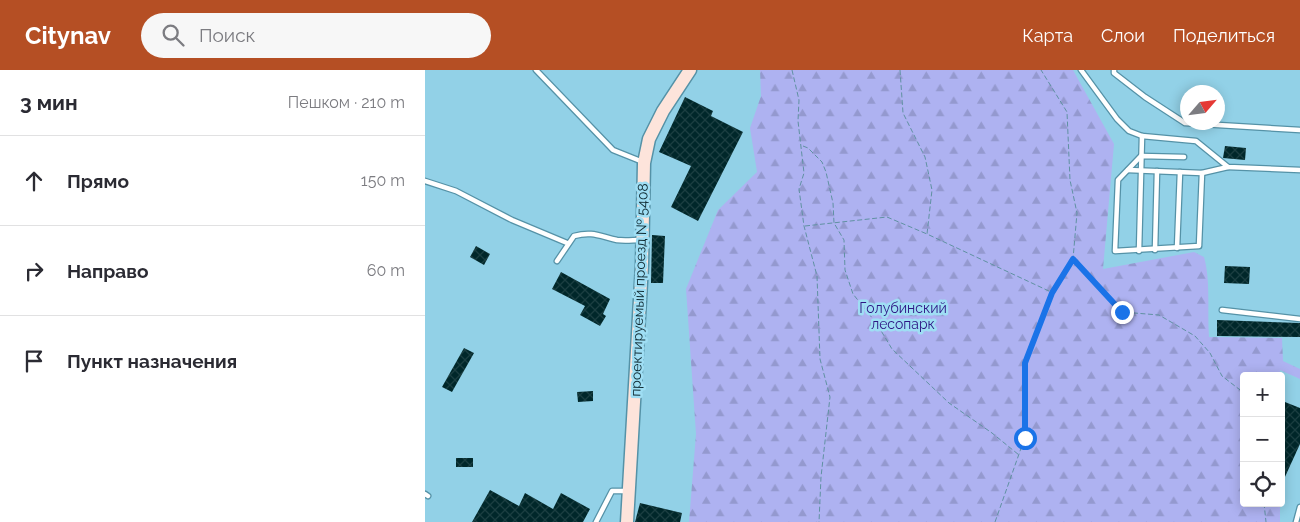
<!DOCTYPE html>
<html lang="ru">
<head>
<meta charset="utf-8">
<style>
  :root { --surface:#fff; --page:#f7f7f7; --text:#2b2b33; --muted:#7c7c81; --line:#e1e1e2; --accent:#b54f24 }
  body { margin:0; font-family:Raleway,sans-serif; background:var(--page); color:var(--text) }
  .controls { position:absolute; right:15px; bottom:15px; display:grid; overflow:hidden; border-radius:5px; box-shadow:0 2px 12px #0003 }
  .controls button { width:45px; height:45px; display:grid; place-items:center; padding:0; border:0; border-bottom:1px solid var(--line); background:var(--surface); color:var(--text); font:25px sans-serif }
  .compass { position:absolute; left:755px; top:15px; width:45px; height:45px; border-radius:50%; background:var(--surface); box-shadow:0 2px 12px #0003; rotate:62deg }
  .stop { position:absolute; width:15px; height:15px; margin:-11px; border:4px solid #1a73e8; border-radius:50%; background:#fff }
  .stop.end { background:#1a73e8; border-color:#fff; box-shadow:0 1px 5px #0008 }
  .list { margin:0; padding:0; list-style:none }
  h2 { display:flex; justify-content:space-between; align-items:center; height:65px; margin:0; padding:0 20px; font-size:21px }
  h2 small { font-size:16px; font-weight:400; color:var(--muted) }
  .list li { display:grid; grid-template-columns:32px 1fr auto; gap:15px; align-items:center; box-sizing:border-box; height:90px; padding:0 20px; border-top:1px solid var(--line) }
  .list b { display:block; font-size:19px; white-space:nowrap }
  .list em { font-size:16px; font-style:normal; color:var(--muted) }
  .icon { flex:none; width:28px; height:28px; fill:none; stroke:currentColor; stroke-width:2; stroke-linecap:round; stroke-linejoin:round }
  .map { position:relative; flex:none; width:875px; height:452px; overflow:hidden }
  header { display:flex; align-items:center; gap:30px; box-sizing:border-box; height:70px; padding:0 25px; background:var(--accent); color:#fff }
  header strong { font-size:24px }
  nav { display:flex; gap:28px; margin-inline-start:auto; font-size:18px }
  .search { width:350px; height:45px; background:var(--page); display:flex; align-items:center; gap:12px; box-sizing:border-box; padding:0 18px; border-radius:28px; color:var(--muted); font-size:19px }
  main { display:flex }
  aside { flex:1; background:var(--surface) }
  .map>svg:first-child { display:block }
</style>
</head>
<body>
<header>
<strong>Citynav</strong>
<div class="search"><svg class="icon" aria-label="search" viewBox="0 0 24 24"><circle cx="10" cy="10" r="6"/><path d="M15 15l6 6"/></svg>Поиск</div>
<nav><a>Карта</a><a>Слои</a><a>Поделиться</a></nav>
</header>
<main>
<aside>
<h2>3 мин<small>Пешком · 210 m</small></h2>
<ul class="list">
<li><svg class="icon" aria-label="ahead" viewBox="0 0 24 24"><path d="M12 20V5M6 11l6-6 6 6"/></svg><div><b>Прямо</b></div><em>150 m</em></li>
<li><svg class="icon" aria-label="right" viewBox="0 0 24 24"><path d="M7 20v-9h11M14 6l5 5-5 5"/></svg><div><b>Направо</b></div><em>60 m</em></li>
<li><svg class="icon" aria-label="arrive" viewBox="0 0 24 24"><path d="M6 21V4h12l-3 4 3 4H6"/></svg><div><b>Пункт назначения</b></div></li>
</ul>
</aside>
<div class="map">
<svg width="875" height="452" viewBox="0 0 875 452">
  <defs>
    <pattern id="forest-firs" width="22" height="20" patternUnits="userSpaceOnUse" patternTransform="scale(1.25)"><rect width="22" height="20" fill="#aeb2f1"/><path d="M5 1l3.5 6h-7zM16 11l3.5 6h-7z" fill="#9499cf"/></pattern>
    <pattern id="building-cross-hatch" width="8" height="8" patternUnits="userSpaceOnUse" patternTransform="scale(1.25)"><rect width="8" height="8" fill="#00272a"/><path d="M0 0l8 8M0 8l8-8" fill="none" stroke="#1b3e41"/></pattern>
  </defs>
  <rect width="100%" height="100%" fill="#92d1e7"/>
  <path fill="url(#forest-firs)" d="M335 0H648L689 74 678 199 769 182 779 187C786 212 782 241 784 267L857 268 858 291 875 299V309L855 300V306H819V433H855V452H264L271 364 261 219 293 140 332 102 325 58 336 26Z"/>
  <g fill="url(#building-cross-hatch)">
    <polygon points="260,27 288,41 286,46 318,62 273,151 246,137 266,96 234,82"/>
    <polygon points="800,76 821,78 820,90 798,88"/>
    <polygon points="227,165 240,166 238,213 226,213"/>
    <polygon points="51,176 65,184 59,195 45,187"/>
    <polygon points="800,196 825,197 824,214 799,213"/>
    <polygon points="136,202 185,229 178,244 181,246 175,256 155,245 160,236 127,219"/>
    <polygon points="792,250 875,253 875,267 792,266"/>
    <polygon points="39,278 49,283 27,322 17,317"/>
    <polygon points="168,321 168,331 153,332 152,322"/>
    <polygon points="860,332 875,338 875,374 859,409"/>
    <rect x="31" y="388" width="17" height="9"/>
    <polygon points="65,420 94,436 100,423 128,439 136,423 165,439 158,452 47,452"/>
    <polygon points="215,433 257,443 255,452 210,452"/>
  </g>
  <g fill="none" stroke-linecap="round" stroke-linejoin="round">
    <g stroke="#5592a7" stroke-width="7">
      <g id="lane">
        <polyline points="111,0 188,80 218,92"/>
        <polyline points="656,0 692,49 704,61 717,66 771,71 803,97 875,100"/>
        <polyline points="689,0 689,3 720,27 760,53 875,60"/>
        <polyline points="759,87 716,86 693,110 690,181 774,176 777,103"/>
        <polyline points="703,100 777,103 803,97"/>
        <polyline points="0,111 31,121 87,150 142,173"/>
        <polyline points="752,178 755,102"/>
        <polyline points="730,180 732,101"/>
        <polyline points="714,181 717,66"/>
        <path d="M132 191 149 166C167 161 174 166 192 170 200 171 208 170 216 170"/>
        <polyline points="797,240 875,249"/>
        <polyline points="0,424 3,426"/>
        <polyline points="171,452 187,421 202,421"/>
        <polyline points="871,452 875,437"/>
      </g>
    </g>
    <g stroke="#5592a7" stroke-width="15">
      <polyline id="secondary" points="202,452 217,195 219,93 224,69 238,41 265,0"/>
    </g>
    <g stroke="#6091a2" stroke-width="1" stroke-dasharray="5 2.5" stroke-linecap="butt">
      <polyline points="367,0 374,30 373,51 379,103 374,119 379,156 392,206 395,289 405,327 396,407 394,452"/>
      <polyline points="475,0 478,43 500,87 507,120 502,164 626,222"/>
      <polyline points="378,76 383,78 397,92 401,102 408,133 409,153 419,170 420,200 428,224 452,254 467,279 524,333 567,363 594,385"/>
      <polyline points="380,156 462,147 502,164"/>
      <polyline points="649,189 697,242 734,245 770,266 785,283 797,306 819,323"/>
      <polyline points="839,433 841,452"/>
      <polyline points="570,452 600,367 600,293 627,223 648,189 652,143 645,110 642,42 616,0"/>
    </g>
    <use href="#lane" stroke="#fff" stroke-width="4.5"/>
    <use href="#secondary" stroke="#fde4db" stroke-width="12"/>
  </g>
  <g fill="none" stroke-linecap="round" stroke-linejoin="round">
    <polyline stroke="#1a73e8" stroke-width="6" points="600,368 600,293 627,223 648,189 697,242"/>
  </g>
  <g text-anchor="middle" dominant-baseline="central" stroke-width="5" stroke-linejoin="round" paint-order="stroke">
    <g font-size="14" fill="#0e2830" stroke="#9fdef4">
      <text transform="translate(214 220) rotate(-88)">проектируемый проезд № 5408</text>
    </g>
    <g font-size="14" fill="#2e1684" stroke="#9fdef4">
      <text x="478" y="238">Голубинский<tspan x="478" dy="16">лесопарк</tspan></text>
    </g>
  </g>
</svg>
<div class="controls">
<button>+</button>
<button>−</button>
<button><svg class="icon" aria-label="locate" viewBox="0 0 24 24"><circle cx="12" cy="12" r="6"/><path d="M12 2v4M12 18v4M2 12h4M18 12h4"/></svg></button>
</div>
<svg class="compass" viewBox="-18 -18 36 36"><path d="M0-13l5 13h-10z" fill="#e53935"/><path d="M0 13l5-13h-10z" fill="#7c7c81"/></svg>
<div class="stop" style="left:600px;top:368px"></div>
<div class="stop end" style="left:697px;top:242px"></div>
</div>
</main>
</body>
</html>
